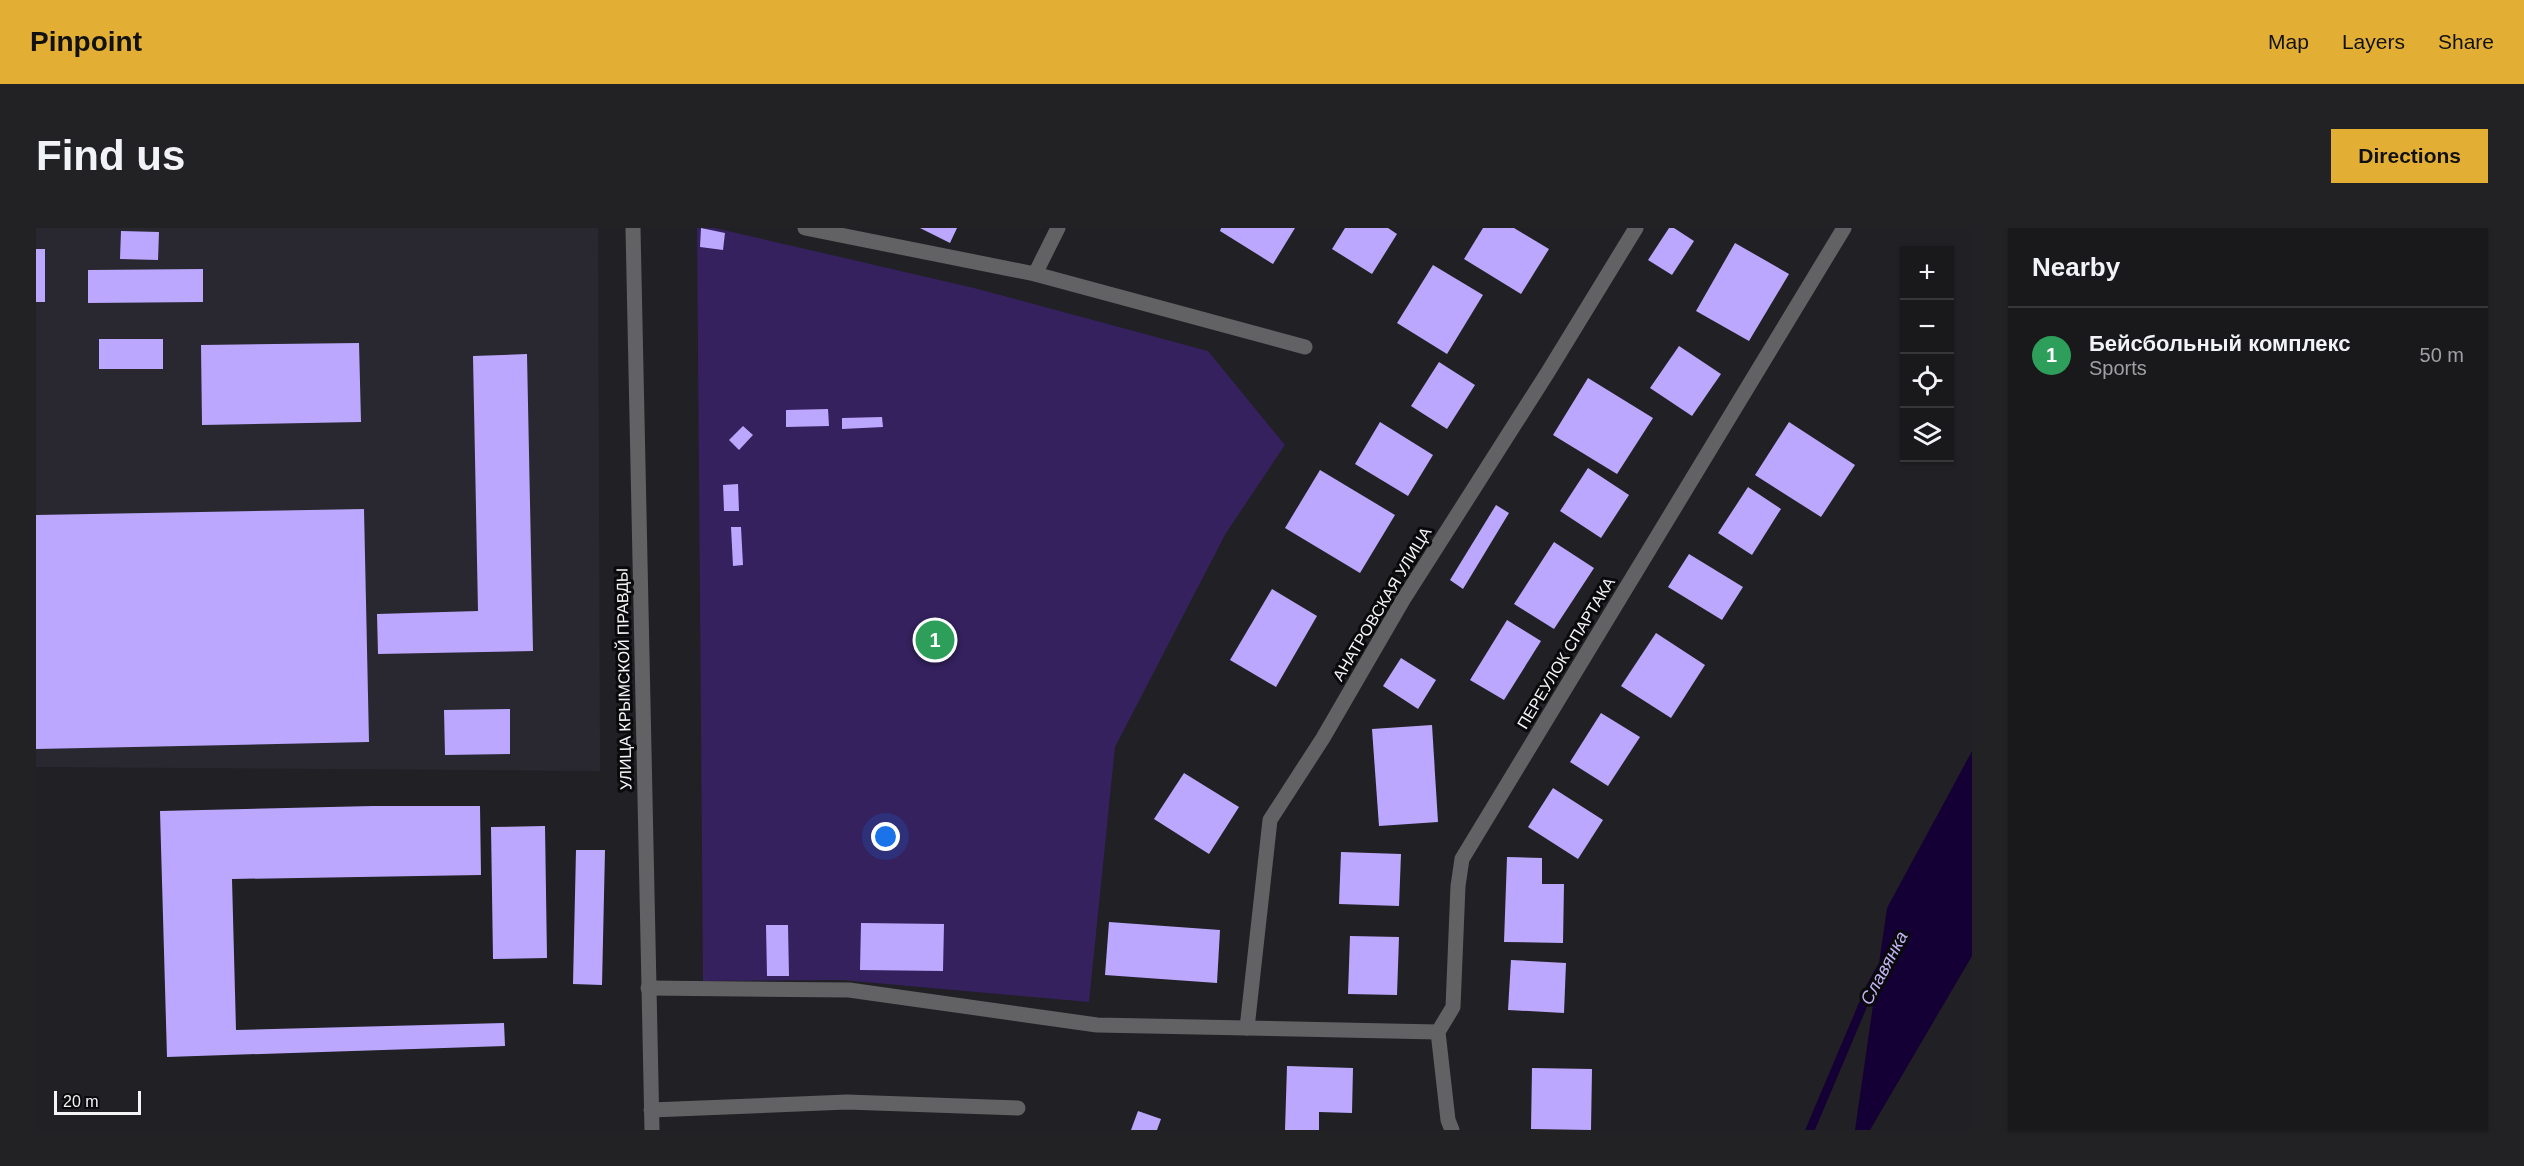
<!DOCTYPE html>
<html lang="en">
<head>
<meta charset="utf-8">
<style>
  :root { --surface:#19181b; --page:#222124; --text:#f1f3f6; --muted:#9fa0a3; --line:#37373a; --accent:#e2af34 }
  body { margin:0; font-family:Helvetica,sans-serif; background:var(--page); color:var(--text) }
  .controls { position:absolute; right:18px; top:18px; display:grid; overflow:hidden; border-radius:0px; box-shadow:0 2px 4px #0004 }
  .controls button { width:54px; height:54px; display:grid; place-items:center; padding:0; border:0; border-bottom:2px solid var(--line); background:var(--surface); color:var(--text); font:30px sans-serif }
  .scale { position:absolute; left:18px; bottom:15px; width:87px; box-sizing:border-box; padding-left:6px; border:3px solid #f5f4f6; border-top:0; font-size:16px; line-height:21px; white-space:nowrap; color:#f5f4f6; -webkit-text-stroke:4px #0a0a0c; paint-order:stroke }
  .you { position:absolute; left:850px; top:609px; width:21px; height:21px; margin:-15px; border:4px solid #fff; border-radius:50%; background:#1a73e8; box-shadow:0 0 0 9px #1a73e833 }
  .badge { display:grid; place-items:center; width:39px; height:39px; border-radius:50%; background:var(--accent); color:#fff; font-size:20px; font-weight:700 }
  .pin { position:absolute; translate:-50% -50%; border:3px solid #fff; box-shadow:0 2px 6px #0006 }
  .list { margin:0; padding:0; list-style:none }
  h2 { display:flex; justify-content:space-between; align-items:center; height:78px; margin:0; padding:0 24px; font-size:26px }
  h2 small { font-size:20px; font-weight:400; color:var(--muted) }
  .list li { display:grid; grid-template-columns:39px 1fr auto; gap:18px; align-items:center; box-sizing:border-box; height:96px; padding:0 24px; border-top:2px solid var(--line) }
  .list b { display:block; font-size:22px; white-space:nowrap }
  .list p { margin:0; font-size:20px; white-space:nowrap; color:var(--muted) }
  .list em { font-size:20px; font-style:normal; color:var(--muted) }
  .icon { flex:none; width:33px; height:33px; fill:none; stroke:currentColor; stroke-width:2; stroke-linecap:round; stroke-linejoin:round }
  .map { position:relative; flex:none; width:1936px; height:902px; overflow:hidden; border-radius:0px }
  header { display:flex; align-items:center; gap:36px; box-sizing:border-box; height:84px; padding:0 30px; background:var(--accent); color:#111 }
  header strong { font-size:28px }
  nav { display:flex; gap:33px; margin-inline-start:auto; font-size:21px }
  .intro { display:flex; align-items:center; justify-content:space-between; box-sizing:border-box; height:144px; padding:0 36px }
  h1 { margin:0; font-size:42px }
  .button { padding:15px 27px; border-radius:0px; background:var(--accent); color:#111; font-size:21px; font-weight:700 }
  main { display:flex; gap:36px; padding:0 36px }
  aside { flex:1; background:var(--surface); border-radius:0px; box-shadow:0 2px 4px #0004 }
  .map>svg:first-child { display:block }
</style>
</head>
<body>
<header>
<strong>Pinpoint</strong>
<nav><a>Map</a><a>Layers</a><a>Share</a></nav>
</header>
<div class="intro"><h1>Find us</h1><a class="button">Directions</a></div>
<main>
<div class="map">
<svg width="1936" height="902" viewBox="0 0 1936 902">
  <rect width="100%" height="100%" fill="#212024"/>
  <polygon fill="#292730" points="0,0 562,0 564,543 0,539"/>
  <polygon fill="#34215e" points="661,0 679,0 938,60 1172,123 1249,217 1190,305 1079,519 1053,774 806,752 667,753"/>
  <polygon fill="#150035" points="1936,523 1936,728 1834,902 1819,902 1851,680"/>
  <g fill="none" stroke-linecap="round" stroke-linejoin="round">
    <polyline stroke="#150035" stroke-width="9" points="1774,902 1835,758 1847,737"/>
  </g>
  <g fill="#bca7fe">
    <polygon points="665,0 689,5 687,22 664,19"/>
    <polygon points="884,0 921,0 914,15"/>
    <polygon points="1185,0 1259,0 1237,36 1184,3"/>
    <polygon points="1309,0 1352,0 1361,6 1336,46 1296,21"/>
    <polygon points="1447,0 1478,0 1513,21 1485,66 1428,31"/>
    <polygon points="1633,0 1638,0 1658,13 1636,47 1612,32"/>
    <polygon points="85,3 123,4 122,32 84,31"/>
    <polygon points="1699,15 1753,46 1713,113 1660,83"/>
    <rect x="0" y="21" width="9" height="53"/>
    <polygon points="1397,37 1447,67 1411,126 1361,95"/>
    <polygon points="167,41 167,74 52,75 52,42"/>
    <rect x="63" y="111" width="64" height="30"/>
    <polygon points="323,115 325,194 166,197 165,117"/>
    <polygon points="1643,118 1685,146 1656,188 1614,160"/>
    <polygon points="491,126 497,423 342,426 341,386 442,383 437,128"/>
    <polygon points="1403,134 1439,157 1411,201 1375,178"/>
    <polygon points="1552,150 1617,190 1581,246 1517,207"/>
    <polygon points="792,181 793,198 750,199 750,182"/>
    <polygon points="846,189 847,199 806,201 806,190"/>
    <polygon points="1344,194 1397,227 1372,268 1319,236"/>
    <polygon points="1753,194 1819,237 1785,289 1719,247"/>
    <polygon points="707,198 717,207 703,222 693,212"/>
    <polygon points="1552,240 1593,267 1565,310 1524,283"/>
    <polygon points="1284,242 1359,287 1324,345 1249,300"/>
    <polygon points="702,256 703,283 688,283 687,257"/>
    <polygon points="1712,259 1745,281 1716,327 1682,305"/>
    <polygon points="1460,277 1473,285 1427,361 1414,352"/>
    <polygon points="328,281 333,514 0,521 0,287"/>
    <polygon points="695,299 705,299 707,337 697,338"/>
    <polygon points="1518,314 1558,340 1518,401 1478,376"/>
    <polygon points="1653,326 1707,359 1686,392 1632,359"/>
    <polygon points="1236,361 1281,388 1240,459 1194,432"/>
    <polygon points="1471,392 1505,413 1468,472 1434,452"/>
    <polygon points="1620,405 1669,437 1635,490 1585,458"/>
    <polygon points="1365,430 1400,452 1382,481 1347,458"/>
    <polygon points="474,481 474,526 409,527 408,482"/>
    <polygon points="1565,485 1604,509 1572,558 1534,534"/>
    <polygon points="1396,497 1402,594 1343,598 1336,501"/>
    <polygon points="1148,545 1203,579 1173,626 1118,591"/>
    <polygon points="1517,560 1567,592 1542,631 1492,599"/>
    <polygon points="337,578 444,578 445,647 196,651 200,802 468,795 469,818 131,829 124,583"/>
    <polygon points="509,598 511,730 457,731 455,599"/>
    <polygon points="540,622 569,622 566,757 537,756"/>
    <polygon points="1305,624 1365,626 1363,678 1303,676"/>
    <polygon points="1471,629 1506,630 1506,656 1528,656 1527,715 1468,714"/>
    <polygon points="1073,694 1184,702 1181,755 1069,747"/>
    <polygon points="825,695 908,696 907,743 824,742"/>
    <polygon points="730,697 752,697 753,748 731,748"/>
    <polygon points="1314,708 1363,709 1361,767 1312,766"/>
    <polygon points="1475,732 1530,735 1528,785 1472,782"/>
    <polygon points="1251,838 1317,840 1316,885 1283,884 1283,902 1249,902"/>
    <polygon points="1496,840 1556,841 1555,902 1495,901"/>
    <polygon points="1102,883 1125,891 1121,902 1095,902"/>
  </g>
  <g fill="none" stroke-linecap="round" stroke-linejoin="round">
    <g stroke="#626264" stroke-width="15">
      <polyline points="597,0 616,902"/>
      <polyline points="769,0 999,46 1269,119"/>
      <polyline points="999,46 1022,0"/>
      <polyline points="612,760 813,762 1061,797 1402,804"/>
      <polyline points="1211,800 1234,592 1287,510 1367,372 1512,144 1600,0"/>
      <polyline points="615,882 811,874 982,880"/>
      <polyline points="1416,902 1412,892 1402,804 1417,779 1422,658 1426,631 1808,0"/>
    </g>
  </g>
  <g text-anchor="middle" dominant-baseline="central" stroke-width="6" stroke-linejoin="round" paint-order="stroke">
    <g font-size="16" fill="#f5f4f6" stroke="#0a0a0c">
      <text transform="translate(1346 376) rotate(-59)">АНАТРОВСКАЯ УЛИЦА</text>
      <text transform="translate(1530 425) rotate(-59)">ПЕРЕУЛОК СПАРТАКА</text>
      <text transform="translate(588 451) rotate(-91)">УЛИЦА КРЫМСКОЙ ПРАВДЫ</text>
    </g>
    <g font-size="18" font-style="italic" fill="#c2b4f5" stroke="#0a0a0c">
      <text transform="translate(1848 740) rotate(-62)">Славянка</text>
    </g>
  </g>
</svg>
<div class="controls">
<button>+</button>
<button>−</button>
<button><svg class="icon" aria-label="locate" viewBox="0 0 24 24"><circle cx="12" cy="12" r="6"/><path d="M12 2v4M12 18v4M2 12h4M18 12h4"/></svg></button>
<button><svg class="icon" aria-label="layers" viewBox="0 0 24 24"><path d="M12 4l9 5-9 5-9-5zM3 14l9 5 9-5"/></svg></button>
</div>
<div class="scale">20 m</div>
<div class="you"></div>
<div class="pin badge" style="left:899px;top:412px;background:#2e9e5b">1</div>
</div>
<aside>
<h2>Nearby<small></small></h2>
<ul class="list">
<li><span class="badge" style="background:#2e9e5b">1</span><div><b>Бейсбольный комплекс</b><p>Sports</p></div><em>50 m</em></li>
</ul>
</aside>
</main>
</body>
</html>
